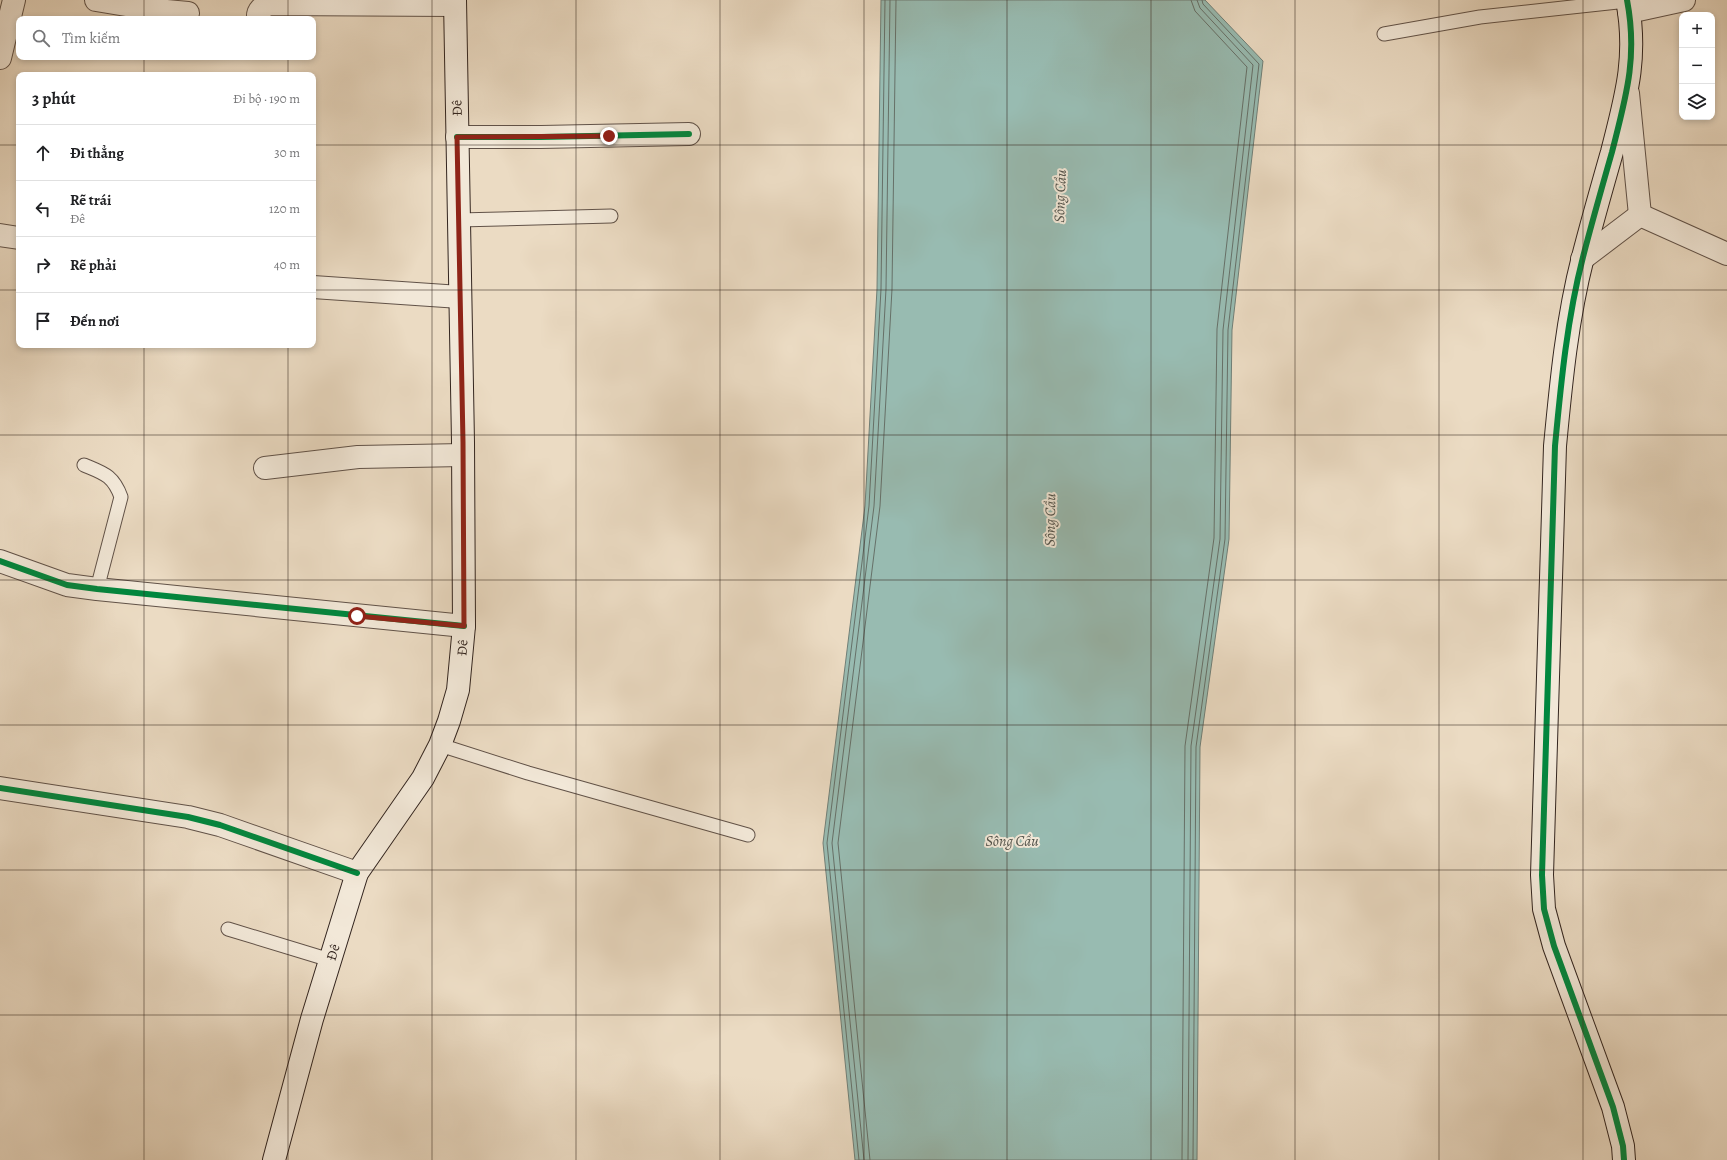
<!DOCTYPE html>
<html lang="vi">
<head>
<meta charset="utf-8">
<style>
  :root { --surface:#fff; --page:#f2f2f2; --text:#202124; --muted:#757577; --line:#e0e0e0 }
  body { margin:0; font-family:Alegreya,serif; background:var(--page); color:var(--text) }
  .controls { position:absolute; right:12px; top:12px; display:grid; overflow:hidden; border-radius:8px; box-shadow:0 2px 6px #0003 }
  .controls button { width:36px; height:36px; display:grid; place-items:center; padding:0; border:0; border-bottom:1px solid var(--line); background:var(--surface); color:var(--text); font:20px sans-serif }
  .stop { position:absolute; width:12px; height:12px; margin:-9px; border:3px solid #8f2418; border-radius:50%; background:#fff }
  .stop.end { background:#8f2418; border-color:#fff; box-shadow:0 1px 4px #0008 }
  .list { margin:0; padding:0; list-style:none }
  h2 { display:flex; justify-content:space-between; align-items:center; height:52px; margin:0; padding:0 16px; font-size:17px }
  h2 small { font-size:13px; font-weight:400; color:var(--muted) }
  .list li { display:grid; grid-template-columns:26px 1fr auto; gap:12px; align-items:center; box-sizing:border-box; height:56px; padding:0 16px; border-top:1px solid var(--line) }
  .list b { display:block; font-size:15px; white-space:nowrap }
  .list p { margin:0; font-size:13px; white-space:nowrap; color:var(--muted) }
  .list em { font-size:13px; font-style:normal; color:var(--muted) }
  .icon { flex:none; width:22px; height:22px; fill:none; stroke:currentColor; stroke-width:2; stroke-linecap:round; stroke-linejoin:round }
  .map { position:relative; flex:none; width:1727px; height:1160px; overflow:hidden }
  .search { position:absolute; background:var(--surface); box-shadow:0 2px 6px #0003; left:16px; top:16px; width:300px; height:44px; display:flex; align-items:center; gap:10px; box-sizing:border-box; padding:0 14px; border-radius:8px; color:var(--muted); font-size:15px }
  .panel { position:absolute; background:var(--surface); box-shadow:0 2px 6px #0003; left:16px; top:72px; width:300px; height:276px; border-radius:8px }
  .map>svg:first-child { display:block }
</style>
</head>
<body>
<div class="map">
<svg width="1727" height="1160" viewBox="0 0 1727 1160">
  <rect width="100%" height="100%" fill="#ebdbc3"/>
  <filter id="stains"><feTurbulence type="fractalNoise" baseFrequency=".005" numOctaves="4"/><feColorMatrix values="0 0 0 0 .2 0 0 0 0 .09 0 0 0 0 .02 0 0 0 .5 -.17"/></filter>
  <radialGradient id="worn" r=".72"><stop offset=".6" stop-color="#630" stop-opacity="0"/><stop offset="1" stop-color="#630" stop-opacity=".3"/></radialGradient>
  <polygon fill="#98bbb1" stroke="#707f77" points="881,0 1205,0 1263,61 1232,330 1229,539 1200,747 1197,1160 855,1160 823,843 865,506 877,289"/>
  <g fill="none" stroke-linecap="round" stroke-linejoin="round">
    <g stroke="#667068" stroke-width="1">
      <polyline points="859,1160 827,843 869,506 881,289 885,0"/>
      <polyline points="864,1160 832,843 874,506 886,289 890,0"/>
      <polyline points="870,1160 838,843 880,506 892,289 896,0"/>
      <polyline points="1182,1160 1185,746 1214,538 1217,329 1247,67 1195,11 1191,0"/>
      <polyline points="1188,1160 1191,746 1220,539 1223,330 1253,65 1200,8 1197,0"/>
      <polyline points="1193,1160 1196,747 1225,539 1228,330 1259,64 1203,4 1202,0"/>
    </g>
    <g stroke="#615248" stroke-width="15">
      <g id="lane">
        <polyline points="1384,34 1480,17 1627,1"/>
        <polyline points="459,220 611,216"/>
        <path d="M84 465C103 473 113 475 121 497L97 589"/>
        <polyline points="440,745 528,773 748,835"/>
        <polyline points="228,929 330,960"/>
      </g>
    </g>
    <g stroke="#615248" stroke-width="24">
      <g id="street">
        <polyline points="96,0 156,10 188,13"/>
        <polyline points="1629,12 1684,0"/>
        <path d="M258 19C257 10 262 7 270 4L455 5"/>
        <polyline points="0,58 14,0"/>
        <polyline points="1628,93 1640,215"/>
        <polyline points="457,137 541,137 689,134"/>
        <polyline points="1640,215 1727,254"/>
        <polyline points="0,235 19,238"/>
        <polyline points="1582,259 1640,215"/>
        <polyline points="313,287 460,297"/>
        <polyline points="265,468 358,457 463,455"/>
        <polyline points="0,561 67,585 97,589 464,626"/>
        <polyline points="0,788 188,817 220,825 357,873"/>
      </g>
    </g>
    <g stroke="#33251f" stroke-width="24">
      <g id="secondary">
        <path id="s1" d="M274 1160 312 1019 357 873 423 778 440 745 449 721 458 690 464 626 463 442 455 0"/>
        <path d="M1624 1160 1623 1146 1613 1107 1554 946 1544 909 1542 875 1555 446C1561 383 1567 319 1583 257 1592 222 1602 187 1612 152 1626 97 1638 57 1627 0"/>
      </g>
    </g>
    <use href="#lane" stroke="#f2e8d8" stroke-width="13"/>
    <use href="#street" stroke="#f2e8d8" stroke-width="22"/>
    <use href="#secondary" stroke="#f2e8d8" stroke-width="22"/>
    <g stroke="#f2e8d8" stroke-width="8">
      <g id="cycleway">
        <polyline points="457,137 541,137 689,134"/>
        <polyline points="0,561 67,585 97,589 464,626"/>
        <polyline points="0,788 188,817 220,825 357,873"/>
        <path d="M1624 1160 1623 1146 1613 1107 1554 946 1544 909 1542 875 1555 446C1561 383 1567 319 1583 257 1592 222 1602 187 1612 152 1626 97 1638 57 1627 0"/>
      </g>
    </g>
    <use href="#cycleway" stroke="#00873e" stroke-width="6"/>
  </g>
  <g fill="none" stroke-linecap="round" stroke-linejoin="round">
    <polyline stroke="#8f2418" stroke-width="5" points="357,616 464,626 463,442 457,137 609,136"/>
  </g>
  <path fill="none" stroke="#33251f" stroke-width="1" stroke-opacity="0.55" d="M144 0V19M288 0V19M432 0V1160M576 0V1160M720 0V1160M864 0V1160M1007 0V1160M1151 0V1160M1295 0V1160M1439 0V1160M1583 0V1160M144 57V75M288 57V75M0 145H19M313 145H1727M0 290H19M313 290H1727M144 345V1160M288 345V1160M0 435H1727M0 580H1727M0 725H1727M0 870H1727M0 1015H1727"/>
  <g text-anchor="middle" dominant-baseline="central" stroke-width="4" stroke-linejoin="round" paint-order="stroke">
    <g font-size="14" fill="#33251f" stroke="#f2e8d8">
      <text transform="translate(457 108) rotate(-91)">Đê</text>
      <text stroke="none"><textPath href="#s1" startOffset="552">Đê</textPath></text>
      <text stroke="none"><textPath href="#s1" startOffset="216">Đê</textPath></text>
    </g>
    <g font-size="15" font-style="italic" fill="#51524b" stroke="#f2e8d8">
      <text transform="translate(1060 196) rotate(-88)">Sông Cầu</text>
      <text transform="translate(1050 520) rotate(-89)">Sông Cầu</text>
      <text x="1012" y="841">Sông Cầu</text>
    </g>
  </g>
  <rect width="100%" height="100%" filter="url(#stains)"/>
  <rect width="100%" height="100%" fill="url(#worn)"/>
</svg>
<div class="controls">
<button>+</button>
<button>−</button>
<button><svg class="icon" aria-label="layers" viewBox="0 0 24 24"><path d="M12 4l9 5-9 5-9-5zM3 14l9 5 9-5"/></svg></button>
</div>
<div class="stop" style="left:357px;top:616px"></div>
<div class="stop end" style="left:609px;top:136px"></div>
<div class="search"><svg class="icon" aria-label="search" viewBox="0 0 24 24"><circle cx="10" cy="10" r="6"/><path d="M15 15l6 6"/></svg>Tìm kiếm</div>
<section class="panel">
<h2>3 phút<small>Đi bộ · 190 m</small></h2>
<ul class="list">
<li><svg class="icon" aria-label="ahead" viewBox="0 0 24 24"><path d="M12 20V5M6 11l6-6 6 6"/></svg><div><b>Đi thẳng</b></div><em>30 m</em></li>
<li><svg class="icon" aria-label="left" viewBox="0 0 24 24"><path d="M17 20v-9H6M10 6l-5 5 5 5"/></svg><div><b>Rẽ trái</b><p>Đê</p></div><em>120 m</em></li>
<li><svg class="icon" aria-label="right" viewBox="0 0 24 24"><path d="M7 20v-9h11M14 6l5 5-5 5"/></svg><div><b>Rẽ phải</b></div><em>40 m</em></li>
<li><svg class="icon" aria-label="arrive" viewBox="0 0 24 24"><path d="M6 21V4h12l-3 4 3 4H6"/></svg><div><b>Đến nơi</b></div></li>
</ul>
</section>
</div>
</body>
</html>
